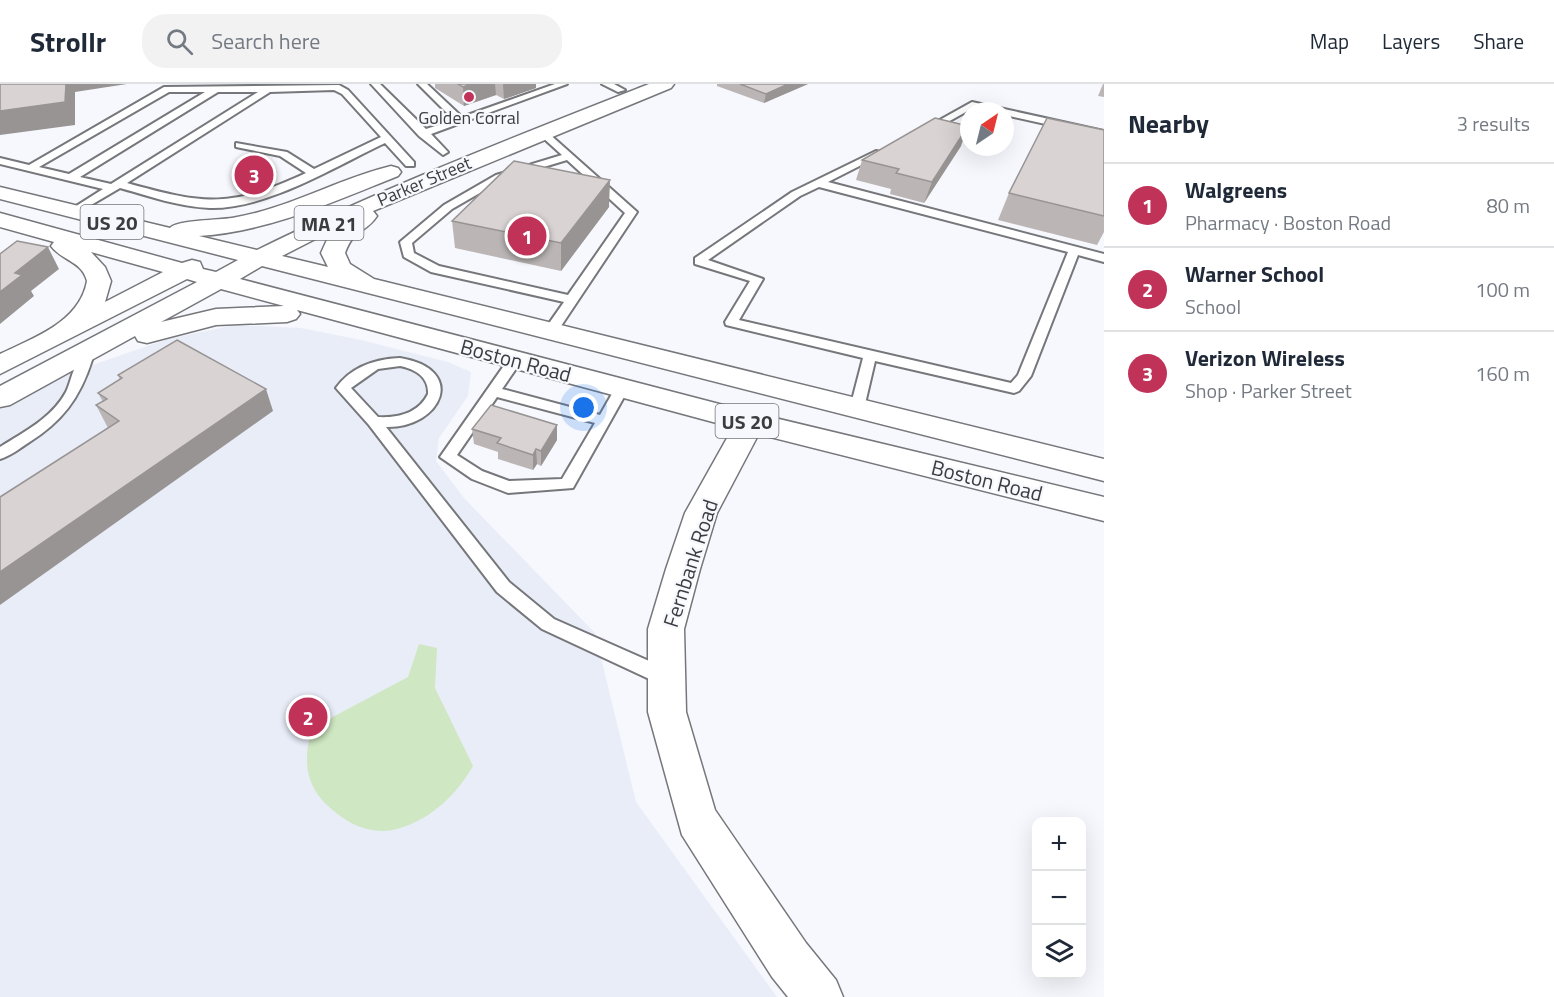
<!DOCTYPE html>
<html lang="en">
<head>
<meta charset="utf-8">
<style>
  :root { --surface:#fff; --page:#f2f2f3; --text:#1f2937; --muted:#747a83; --line:#e0e1e3; --accent:#c13259 }
  body { margin:0; font-family:"Titillium Web",sans-serif; background:var(--page); color:var(--text) }
  .controls { position:absolute; right:18px; bottom:18px; display:grid; overflow:hidden; border-radius:12px; box-shadow:0 6px 24px #0002 }
  .controls button { width:54px; height:54px; display:grid; place-items:center; padding:0; border:0; border-bottom:2px solid var(--line); background:var(--surface); color:var(--text); font:30px sans-serif }
  .compass { position:absolute; left:960px; top:18px; width:54px; height:54px; border-radius:50%; background:var(--surface); box-shadow:0 6px 24px #0002; rotate:35deg }
  .you { position:absolute; left:584px; top:324px; width:21px; height:21px; margin:-15px; border:4px solid #fff; border-radius:50%; background:#1a73e8; box-shadow:0 0 0 9px #1a73e833 }
  .badge { display:grid; place-items:center; width:39px; height:39px; border-radius:50%; background:var(--accent); color:#fff; font-size:20px; font-weight:700 }
  .pin { position:absolute; translate:-50% -50%; border:3px solid #fff; box-shadow:0 2px 6px #0006 }
  .list { margin:0; padding:0; list-style:none }
  h2 { display:flex; justify-content:space-between; align-items:center; height:78px; margin:0; padding:0 24px; font-size:26px }
  h2 small { font-size:20px; font-weight:400; color:var(--muted) }
  .list li { display:grid; grid-template-columns:39px 1fr auto; gap:18px; align-items:center; box-sizing:border-box; height:84px; padding:0 24px; border-top:2px solid var(--line) }
  .list b { display:block; font-size:22px; white-space:nowrap }
  .list p { margin:0; font-size:20px; white-space:nowrap; color:var(--muted) }
  .list em { font-size:20px; font-style:normal; color:var(--muted) }
  .icon { flex:none; width:33px; height:33px; fill:none; stroke:currentColor; stroke-width:2; stroke-linecap:round; stroke-linejoin:round }
  .map { position:relative; flex:none; width:1104px; height:913px; overflow:hidden }
  header { display:flex; align-items:center; gap:36px; box-sizing:border-box; height:84px; padding:0 30px; background:var(--surface); border-bottom:2px solid var(--line) }
  header strong { font-size:28px }
  nav { display:flex; gap:33px; margin-inline-start:auto; font-size:21px }
  .search { width:420px; height:54px; background:var(--page); display:flex; align-items:center; gap:15px; box-sizing:border-box; padding:0 21px; border-radius:24px; color:var(--muted); font-size:22px }
  main { display:flex }
  aside { flex:1; background:var(--surface) }
  .map>svg:first-child { display:block }
</style>
</head>
<body>
<header>
<strong>Strollr</strong>
<div class="search"><svg class="icon" aria-label="search" viewBox="0 0 24 24"><circle cx="10" cy="10" r="6"/><path d="M15 15l6 6"/></svg>Search here</div>
<nav><a>Map</a><a>Layers</a><a>Share</a></nav>
</header>
<main>
<div class="map">
<svg width="1104" height="913" viewBox="0 0 1104 913">
  <rect width="100%" height="100%" fill="#f7f8fd"/>
  <polygon fill="#e9edf8" points="235,241 301,244 361,256 448,278 471,288 468,312 439,354 436,377 464,414 595,549 636,718 777,913 0,913 0,322 43,298 168,255"/>
  <path fill="#cfe7c2" d="M419 560 437 564 435 604 473 682C456 712 428 738 393 746 378 749 361 745 348 737 311 714 299 688 312 644L408 593Z"/>
  <g fill="none" stroke-linecap="round" stroke-linejoin="round">
    <g stroke="#76777b" stroke-width="4">
      <g id="service">
        <polygon points="371,0 380,0 426,45 454,36 418,0 427,0 462,33 555,0 567,0 431,50 448,68 443,71 419,52"/>
        <polygon points="602,0 614,0 625,6 618,8"/>
        <path d="M339 1 348 6 414 78V82H406L385 59C334 83 267 125 210 124 179 123 149 112 120 104L74 131 68 128 70 126 103 105 0 80V74L29 81 164 3ZM334 6 342 10 381 53 314 85 287 68 236 59V63L280 72 306 89C230 124 206 121 127 99L270 8ZM169 8H205L69 90 39 83ZM218 8H258L111 100 80 93Z"/>
        <polygon points="972,18 1104,47 1104,53 1005,31 1005,27 973,24 928,49 920,47"/>
        <path d="M541 48H547L637 128 555 251 550 252 543 248 564 218 431 188 404 173 400 158 444 121 496 91 562 71 541 52ZM567 76 625 129 568 211 439 182 414 169 412 159 452 125 504 95Z"/>
        <path d="M876 67 885 69 828 98 1104 170V178L1078 171 1031 292 1019 307 1014 309 875 277 864 324 857 329 850 324 863 274 726 241 725 238 750 197 695 180V174L792 108ZM819 103 1068 168 1018 291 1011 299 739 236 763 195 708 176 800 112Z"/>
        <path d="M85 272 92 276C80 314 62 338 28 359 19 365 10 372 0 375V363C24 348 52 334 66 308 71 299 74 275 85 272Z"/>
        <path d="M515 272 522 276 502 305 600 331 617 301H627L629 304 573 404 508 409 472 395 440 373 510 273ZM497 313 595 339 562 395 509 397 482 387 457 371Z"/>
        <path d="M400 274C468 285 442 344 386 343L509 498 554 535 674 588 676 594 674 600 667 602 660 600 542 545 497 508 369 341 336 304C351 283 375 275 400 274ZM400 282C415 285 429 293 428 310 418 330 397 334 378 333L351 304 378 285Z"/>
      </g>
    </g>
    <g stroke="#76777b" stroke-width="3">
      <polygon id="secondary" points="750,328 760,331 765,338 717,429 700,485 684,545 686,628 715,726 806,859 836,896 843,913 788,913 772,893 682,751 648,628 648,545 666,485 685,429 740,331"/>
    </g>
    <g stroke="#76777b" stroke-width="3">
      <path id="primary" d="M649 0H674L671 4 373 127 377 132C365 150 354 144 345 169L350 180 374 195 1104 375V397L262 182 240 195 750 328 1104 413V437L750 348 297 226 300 230 296 235 287 238 216 241 147 259 138 257 135 252 10 321 0 323V302L197 198 187 195 0 290V270C33 254 80 238 87 197 82 177 62 177 51 162L54 158 0 143V129L182 179 192 176 200 178 203 185 216 188 238 176 0 115V103L170 144C177 136 219 136 232 134 288 125 337 95 391 82L398 84 401 88 398 92C335 117 268 148 199 152L257 166C385 103 517 52 649 0ZM331 147 321 169 328 183 282 172ZM91 168 163 188 105 218 111 197 105 183ZM221 205 284 222 216 225 161 238Z"/>
    </g>
    <use href="#service" fill="#fff" fill-rule="evenodd"/>
    <use href="#secondary" fill="#fff" fill-rule="evenodd"/>
    <use href="#primary" fill="#fff" fill-rule="evenodd"/>
  </g>
  <g fill="#bbb5b5">
    <polygon points="435,0 536,0 536,4 504,15 496,11 464,22 435,4"/>
    <polygon points="717,0 808,0 764,19 717,2"/>
    <polygon points="1103,0 1104,0 1104,13 1098,12"/>
    <polygon points="1104,46 1104,148 1097,161 998,136 1009,109"/>
    <polygon points="961,62 924,119 890,110 891,105 856,96 862,76"/>
    <polygon points="609,123 561,187 455,164 452,137"/>
    <polygon points="118,291 273,327 108,344 96,321 103,318 98,309 120,296"/>
    <polygon points="557,341 557,356 541,382 537,380 533,386 498,375 498,368 474,360 472,345"/>
  </g>
  <g fill="#989494">
    <polygon points="66,0 127,0 75,8 75,41 0,51 0,27"/>
    <polygon points="471,0 495,0 496,11 464,22 463,3"/>
    <polygon points="503,0 536,0 536,4 504,15"/>
    <polygon points="788,0 808,0 764,19 766,10"/>
    <polygon points="968,42 961,62 924,119 932,98"/>
    <polygon points="610,96 609,123 561,187 561,159"/>
    <polygon points="48,163 59,185 31,207 34,212 0,240 0,208 15,189"/>
    <polygon points="266,305 273,327 0,521 0,488"/>
    <polygon points="557,341 557,356 541,382 541,367"/>
    <polygon points="536,365 537,380 533,386 533,371"/>
  </g>
  <g fill="#d9d3d3" stroke="#989494" stroke-width="1.5">
    <polygon points="0,0 66,0 65,18 0,27"/>
    <polygon points="458,0 471,0 463,3"/>
    <polygon points="740,0 788,0 766,10"/>
    <polygon points="935,34 968,42 932,98 896,89 899,85 862,76"/>
    <polygon points="1047,34 1104,46 1104,132 1009,109"/>
    <polygon points="514,77 610,96 561,159 452,137"/>
    <polygon points="17,157 48,163 15,189 22,191 0,208 0,170"/>
    <polygon points="177,256 266,305 0,488 0,413 119,337 96,321 107,315 98,309 122,294 118,291"/>
    <polygon points="491,321 557,341 541,367 536,365 533,371 497,359 501,354 472,345"/>
  </g>
  <circle fill="#c13259" stroke="#f7f8fd" stroke-width="2" cx="469" cy="13" r="6"/>
  <g text-anchor="middle" dominant-baseline="central" stroke-width="4.5" stroke-linejoin="round" paint-order="stroke">
    <g font-size="18" fill="#3b3c3d" stroke="#f7f8fd">
      <text x="469" y="33">Golden Corral</text>
    </g>
    <g font-size="18" fill="#3b3c3d" stroke="#f7f8fd">
      <text transform="translate(424 97) rotate(-23)">Parker Street</text>
    </g>
    <g fill="#f7f8fd" stroke="#737477" stroke-width="1.5">
      <rect x="80.5" y="121" width="63" height="34" rx="4.5"/>
      <rect x="294.5" y="122" width="69" height="34" rx="4.5"/>
      <rect x="715.5" y="320" width="63" height="34" rx="4.5"/>
    </g>
    <g font-size="20" font-weight="bold" fill="#3b3c3d">
      <text x="112" y="138">US 20</text>
      <text x="329" y="139">MA 21</text>
      <text x="747" y="337">US 20</text>
    </g>
    <g font-size="21" fill="#3b3c3d" stroke="#f7f8fd">
      <text transform="translate(516 276) rotate(15)">Boston Road</text>
      <text transform="translate(987 396) rotate(14)">Boston Road</text>
      <text transform="translate(690 479) rotate(-72)">Fernbank Road</text>
    </g>
  </g>
</svg>
<div class="controls">
<button>+</button>
<button>−</button>
<button><svg class="icon" aria-label="layers" viewBox="0 0 24 24"><path d="M12 4l9 5-9 5-9-5zM3 14l9 5 9-5"/></svg></button>
</div>
<svg class="compass" viewBox="-18 -18 36 36"><path d="M0-13l5 13h-10z" fill="#e53935"/><path d="M0 13l5-13h-10z" fill="#747a83"/></svg>
<div class="you"></div>
<div class="pin badge" style="left:527px;top:152px">1</div>
<div class="pin badge" style="left:308px;top:633px">2</div>
<div class="pin badge" style="left:254px;top:91px">3</div>
</div>
<aside>
<h2>Nearby<small>3 results</small></h2>
<ul class="list">
<li><span class="badge">1</span><div><b>Walgreens</b><p>Pharmacy · Boston Road</p></div><em>80 m</em></li>
<li><span class="badge">2</span><div><b>Warner School</b><p>School</p></div><em>100 m</em></li>
<li><span class="badge">3</span><div><b>Verizon Wireless</b><p>Shop · Parker Street</p></div><em>160 m</em></li>
</ul>
</aside>
</main>
</body>
</html>
